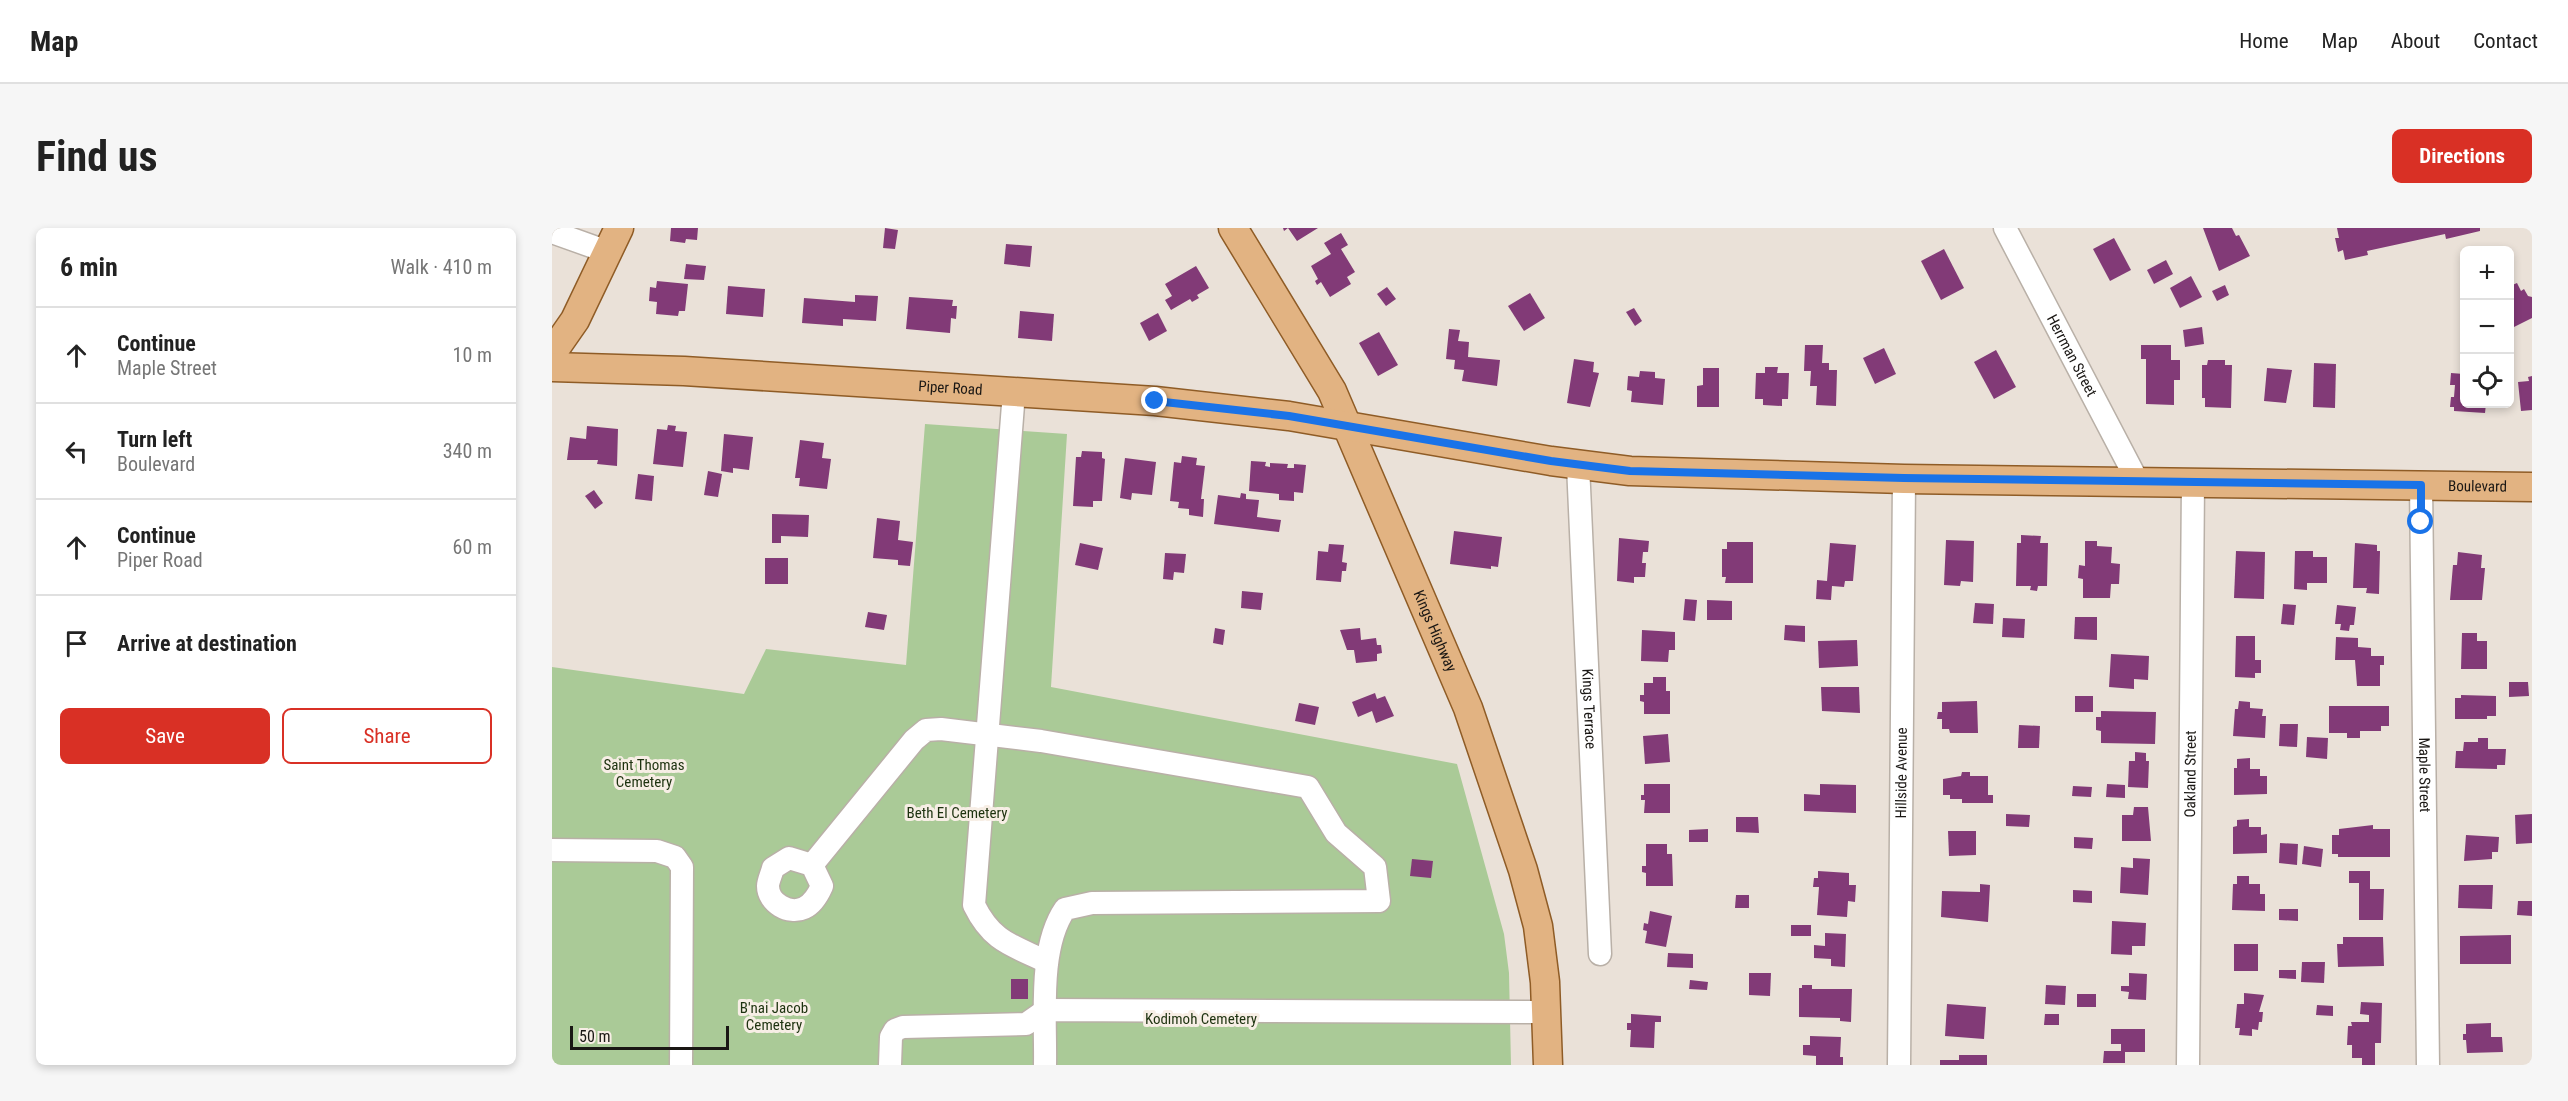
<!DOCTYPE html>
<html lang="en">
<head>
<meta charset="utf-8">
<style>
  :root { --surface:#fff; --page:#f6f6f6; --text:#222; --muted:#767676; --line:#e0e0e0; --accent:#d93025 }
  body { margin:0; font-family:"Roboto Condensed",sans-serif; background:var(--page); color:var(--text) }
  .controls { position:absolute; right:18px; top:18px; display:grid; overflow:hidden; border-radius:9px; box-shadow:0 3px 9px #0003 }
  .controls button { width:54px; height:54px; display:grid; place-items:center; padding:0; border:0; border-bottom:2px solid var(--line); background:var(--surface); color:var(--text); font:30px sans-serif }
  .scale { position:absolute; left:18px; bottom:15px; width:159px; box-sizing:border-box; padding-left:6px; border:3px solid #1a1714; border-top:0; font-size:16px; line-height:21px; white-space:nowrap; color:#1a1714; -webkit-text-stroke:4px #f7eee5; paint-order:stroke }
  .stop { position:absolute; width:18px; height:18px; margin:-14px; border:4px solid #1a73e8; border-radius:50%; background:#fff }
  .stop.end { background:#1a73e8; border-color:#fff; box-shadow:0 2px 6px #0008 }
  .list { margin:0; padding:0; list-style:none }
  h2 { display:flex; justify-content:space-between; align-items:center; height:78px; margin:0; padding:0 24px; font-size:26px }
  h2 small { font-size:20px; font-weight:400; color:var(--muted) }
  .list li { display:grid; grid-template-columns:39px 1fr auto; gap:18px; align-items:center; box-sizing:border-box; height:96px; padding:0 24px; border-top:2px solid var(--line) }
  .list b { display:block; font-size:22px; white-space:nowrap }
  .list p { margin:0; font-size:20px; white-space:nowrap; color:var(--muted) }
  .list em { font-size:20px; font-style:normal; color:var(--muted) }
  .actions { display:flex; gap:12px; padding:18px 24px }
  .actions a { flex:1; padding:14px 0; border:2px solid var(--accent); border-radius:9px; text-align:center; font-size:21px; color:var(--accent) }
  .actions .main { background:var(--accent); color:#fff }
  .icon { flex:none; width:33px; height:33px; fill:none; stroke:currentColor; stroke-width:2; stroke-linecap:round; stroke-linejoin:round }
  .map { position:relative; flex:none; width:1980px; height:837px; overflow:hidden; border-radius:9px }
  header { display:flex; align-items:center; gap:36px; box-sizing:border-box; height:84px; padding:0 30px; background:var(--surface); border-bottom:2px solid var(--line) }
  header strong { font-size:28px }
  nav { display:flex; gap:33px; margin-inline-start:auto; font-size:21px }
  .intro { display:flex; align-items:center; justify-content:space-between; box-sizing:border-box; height:144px; padding:0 36px }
  h1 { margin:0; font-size:42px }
  .button { padding:15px 27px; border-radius:9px; background:var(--accent); color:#fff; font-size:21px; font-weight:700 }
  main { display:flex; gap:36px; padding:0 36px }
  aside { flex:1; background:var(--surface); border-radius:9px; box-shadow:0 3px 9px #0003 }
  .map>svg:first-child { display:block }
</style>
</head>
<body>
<header>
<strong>Map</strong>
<nav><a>Home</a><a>Map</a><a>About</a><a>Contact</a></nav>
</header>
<div class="intro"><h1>Find us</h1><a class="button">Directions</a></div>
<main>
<aside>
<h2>6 min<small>Walk · 410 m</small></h2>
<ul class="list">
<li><svg class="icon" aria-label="ahead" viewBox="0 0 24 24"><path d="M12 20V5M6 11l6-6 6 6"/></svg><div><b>Continue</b><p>Maple Street</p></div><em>10 m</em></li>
<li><svg class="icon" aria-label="left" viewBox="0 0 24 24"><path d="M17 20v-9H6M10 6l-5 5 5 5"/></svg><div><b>Turn left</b><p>Boulevard</p></div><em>340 m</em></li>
<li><svg class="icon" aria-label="ahead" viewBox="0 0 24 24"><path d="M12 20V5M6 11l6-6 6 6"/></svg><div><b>Continue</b><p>Piper Road</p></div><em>60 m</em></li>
<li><svg class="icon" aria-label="arrive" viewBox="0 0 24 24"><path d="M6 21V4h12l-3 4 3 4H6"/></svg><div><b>Arrive at destination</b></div></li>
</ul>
<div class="actions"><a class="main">Save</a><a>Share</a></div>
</aside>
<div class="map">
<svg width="1980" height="837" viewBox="0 0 1980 837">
  <rect width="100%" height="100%" fill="#eae1d8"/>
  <polygon fill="#aaca97" points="373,196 515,206 499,459 905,536 952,706 957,745 959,837 0,837 0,439 192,466 214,421 354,437"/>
  <g fill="#823a77">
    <polygon points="119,0 146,0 145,12 134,11 133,15 118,13"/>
    <polygon points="333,0 346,2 343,21 331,20"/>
    <polygon points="731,0 766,0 745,13 736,0 732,3"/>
    <polygon points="1651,0 1680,0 1684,8 1687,7 1698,28 1667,43"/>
    <polygon points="1785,0 1928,0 1928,3 1894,11 1893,6 1815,23 1816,27 1793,32 1791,22 1786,24 1783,10 1787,10"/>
    <polygon points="789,5 796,17 789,21 803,44 795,49 799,56 778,69 769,54 765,57 763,53 766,51 759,38 779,26 772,15"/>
    <polygon points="1562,10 1579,42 1558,53 1541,21"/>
    <polygon points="454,16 480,18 478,39 452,36"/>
    <polygon points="1392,21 1412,60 1389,72 1369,33"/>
    <polygon points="1614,32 1621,46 1602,56 1595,42"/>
    <polygon points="134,36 154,38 152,52 132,51"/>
    <polygon points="644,38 657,60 645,67 647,70 640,74 638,71 619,82 613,72 620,68 613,56"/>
    <polygon points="1639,48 1650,69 1628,80 1618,60"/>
    <polygon points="105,53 136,56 133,83 127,83 126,88 104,86 105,74 97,73 98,59 104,60"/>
    <polygon points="1965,55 1969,63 1972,61 1976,68 1980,69 1980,90 1962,99 1958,89 1958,58"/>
    <polygon points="1673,57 1677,67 1665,73 1660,63"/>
    <polygon points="176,58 213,61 211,89 174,86"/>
    <polygon points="835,59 844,71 834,78 825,66"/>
    <polygon points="978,65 993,90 972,103 956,78"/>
    <polygon points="303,67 326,68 324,93 291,91 291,98 250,95 252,70 303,74"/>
    <polygon points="357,69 401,72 400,78 405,78 404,91 399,90 398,105 354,101"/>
    <polygon points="1082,80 1090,93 1083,98 1074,84"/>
    <polygon points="468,83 502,86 500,113 466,110"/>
    <polygon points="606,85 615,103 597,113 588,95"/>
    <polygon points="1650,99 1652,116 1633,119 1631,102"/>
    <polygon points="897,101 908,102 906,113 917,114 916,129 948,132 945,158 910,153 912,142 902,141 903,132 894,131"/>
    <polygon points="827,104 846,137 826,148 807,115"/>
    <polygon points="1253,117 1271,117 1270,135 1277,135 1277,142 1285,142 1284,178 1264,177 1265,158 1258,158 1259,143 1252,143"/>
    <polygon points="1589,117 1619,117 1619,132 1628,132 1628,152 1622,152 1622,177 1594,176 1594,131 1589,131"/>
    <polygon points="1332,120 1344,146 1323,156 1311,130"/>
    <polygon points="1444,122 1464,159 1442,171 1422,134"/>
    <polygon points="1022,131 1042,134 1041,144 1047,145 1038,179 1015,175"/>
    <polygon points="1656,132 1673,132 1673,137 1680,137 1679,180 1653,179 1653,170 1650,170 1650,137 1655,137"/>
    <polygon points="1762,135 1784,136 1783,180 1761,179"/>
    <polygon points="1213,139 1226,139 1225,145 1237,145 1236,171 1230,171 1230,178 1211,177 1211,171 1203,171 1204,145 1213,145"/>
    <polygon points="1151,140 1167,140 1167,179 1145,179 1145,158 1151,157"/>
    <polygon points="1715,140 1740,142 1734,175 1712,173"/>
    <polygon points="1088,143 1103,144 1103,150 1113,151 1111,177 1079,174 1080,163 1075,162 1076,148 1087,149"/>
    <polygon points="1899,145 1912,146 1912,176 1934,176 1933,185 1902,183 1902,179 1898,179 1899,169 1902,169 1903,157 1898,157"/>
    <polygon points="1980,148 1980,182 1969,183 1966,154 1977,153 1976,149"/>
    <polygon points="116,197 124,198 123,203 135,204 131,239 101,236 105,201 115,202"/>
    <polygon points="35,198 66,201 65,238 45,236 46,232 15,232 18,209 34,211"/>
    <polygon points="172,206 201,209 197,242 181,240 181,245 169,243"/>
    <polygon points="248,212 272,215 270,230 279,231 275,261 247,258 248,250 243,250"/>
    <polygon points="530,223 550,224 550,230 553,231 550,273 541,273 541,279 521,278 524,229 529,229"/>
    <polygon points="630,228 645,230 644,237 653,238 649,271 652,271 651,289 637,287 637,281 626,280 627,274 618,273 622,234 629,235"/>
    <polygon points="573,230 604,234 600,267 580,265 579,272 568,270"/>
    <polygon points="699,233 714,234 713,238 718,239 718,235 736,236 735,240 742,240 742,236 754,237 751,265 742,264 742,273 727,272 727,266 697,263"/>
    <polygon points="156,243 170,246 166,269 152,267"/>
    <polygon points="86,246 102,248 100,273 83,271"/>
    <polygon points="42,262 51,275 43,281 33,268"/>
    <polygon points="689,265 694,266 694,271 707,272 705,289 729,292 727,304 662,296 666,267 688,270"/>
    <polygon points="220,286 257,287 256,309 229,308 229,315 220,315"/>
    <polygon points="325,290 348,293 346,312 361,314 358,338 346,337 346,332 321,330"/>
    <polygon points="902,303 950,309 946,339 939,338 939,341 898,336"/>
    <polygon points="1469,307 1489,308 1488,315 1496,315 1495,358 1486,358 1485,363 1478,362 1479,358 1464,358 1465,315 1469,315"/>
    <polygon points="1067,310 1097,313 1096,324 1091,324 1090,335 1094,335 1093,349 1082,349 1082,355 1065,353"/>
    <polygon points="1394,312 1422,313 1421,354 1409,353 1408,358 1392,357"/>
    <polygon points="1533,313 1545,313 1545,318 1560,319 1559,335 1568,336 1567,356 1559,356 1558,370 1531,370 1531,351 1526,350 1527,337 1533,338"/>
    <polygon points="1175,314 1201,314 1201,355 1173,355 1174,349 1170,349 1170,321 1175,321"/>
    <polygon points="528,315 551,320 546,342 523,337"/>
    <polygon points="1278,315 1304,317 1301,353 1293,353 1292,359 1280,358 1279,372 1264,371 1265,352 1275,353"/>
    <polygon points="1803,315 1825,317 1825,323 1828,323 1827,366 1814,365 1815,360 1801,360"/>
    <polygon points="777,316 792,317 790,334 795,335 794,343 790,343 789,354 764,352 766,323 776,324"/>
    <polygon points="1684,323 1713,324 1712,371 1682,370"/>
    <polygon points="1743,323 1761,323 1761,329 1775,329 1775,355 1755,355 1755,362 1742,361"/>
    <polygon points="1906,324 1930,327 1929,340 1933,340 1930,372 1898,372 1901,337 1905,337"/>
    <polygon points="613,325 634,326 632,345 622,344 621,352 611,351"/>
    <rect x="213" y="330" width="23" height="26"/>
    <polygon points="690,363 711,365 709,382 689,380"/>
    <polygon points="1133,371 1145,372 1143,393 1131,392"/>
    <polygon points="1155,372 1180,373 1180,392 1155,392"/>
    <polygon points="1423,375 1442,376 1441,396 1421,395"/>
    <polygon points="1731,376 1744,377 1742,397 1729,396"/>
    <polygon points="1785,377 1804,379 1802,397 1798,397 1797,403 1788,402 1789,396 1783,396"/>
    <polygon points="316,384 335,387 332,402 313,399"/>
    <polygon points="1523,389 1545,389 1545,412 1522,411"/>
    <polygon points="1451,390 1473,391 1472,410 1450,409"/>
    <polygon points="1233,397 1253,398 1253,414 1232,412"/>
    <polygon points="663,400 673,402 671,417 661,415"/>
    <polygon points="808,400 809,412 824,410 825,417 829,417 830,425 825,426 825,433 804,435 802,422 795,422 788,402"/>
    <polygon points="1090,402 1123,404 1123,422 1117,422 1116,434 1089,433"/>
    <polygon points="1910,405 1925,405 1925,413 1935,413 1935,441 1909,441"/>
    <polygon points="1684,408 1703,408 1703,432 1709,432 1709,445 1703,445 1703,450 1683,449"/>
    <polygon points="1784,409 1806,410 1806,419 1819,420 1819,428 1832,428 1832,437 1828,437 1828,458 1805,458 1803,432 1783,432"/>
    <polygon points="1305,412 1306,438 1267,440 1266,413"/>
    <polygon points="1559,426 1597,428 1596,452 1582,451 1582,461 1557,459"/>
    <polygon points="1101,449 1114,449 1114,463 1118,463 1118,486 1092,486 1092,474 1088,473 1088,467 1092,467 1092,455 1101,455"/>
    <polygon points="1957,454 1976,454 1977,468 1957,469"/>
    <polygon points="1269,459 1307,459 1308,485 1270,483"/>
    <polygon points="823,465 825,471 833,468 842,488 824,495 820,483 806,489 800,474"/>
    <polygon points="1909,467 1944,468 1944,488 1935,488 1935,491 1903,491 1903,470 1909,470"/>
    <rect x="1523" y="468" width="18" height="16"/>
    <polygon points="1425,473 1426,505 1398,505 1397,501 1390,501 1390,491 1385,491 1386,484 1390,484 1390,474"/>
    <polygon points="1687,473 1698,474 1698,480 1711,481 1710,488 1714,488 1713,510 1681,508 1683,481 1686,481"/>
    <polygon points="747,475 767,479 763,497 743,493"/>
    <polygon points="1777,478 1837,478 1837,498 1829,498 1829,503 1808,503 1808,510 1795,510 1795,505 1777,505"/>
    <polygon points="1549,483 1604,484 1603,516 1549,515 1549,503 1544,502 1544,489 1549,489"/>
    <polygon points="1728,496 1746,496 1745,519 1727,518"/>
    <polygon points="1467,497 1488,498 1487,520 1466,520"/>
    <polygon points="1116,506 1118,534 1093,536 1091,508"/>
    <polygon points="1755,509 1776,510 1775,531 1754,529"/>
    <polygon points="1926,510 1936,510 1936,521 1954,521 1953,537 1945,537 1945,541 1903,540 1904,523 1911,523 1912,514 1926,514"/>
    <polygon points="1583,524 1594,525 1594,533 1597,533 1596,560 1576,559 1577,533 1583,533"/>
    <polygon points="1698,530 1698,541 1708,541 1708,548 1715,548 1715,566 1682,567 1682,540 1685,540 1685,531"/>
    <polygon points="1410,544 1418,544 1418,548 1436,548 1436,567 1441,567 1441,575 1410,575 1410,571 1398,571 1398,567 1391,567 1391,551 1409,548"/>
    <polygon points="1092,556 1118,556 1118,585 1092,585 1093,572 1089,572 1089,567 1092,567"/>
    <polygon points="1268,556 1304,557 1304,585 1252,583 1252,566 1268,567"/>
    <polygon points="1555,556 1573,557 1573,570 1554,569"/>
    <polygon points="1521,558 1540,559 1539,569 1520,568"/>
    <polygon points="1582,579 1596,579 1599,613 1570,613 1570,587 1581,587"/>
    <polygon points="1454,586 1478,587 1477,599 1454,598"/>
    <polygon points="1980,586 1980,615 1964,616 1963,587"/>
    <polygon points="1184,589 1206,589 1207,605 1184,604"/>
    <polygon points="1697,591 1697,599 1709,599 1709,607 1715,606 1715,625 1681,626 1681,599 1685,598 1685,592"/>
    <polygon points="1821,597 1821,601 1838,601 1838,629 1786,629 1786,626 1780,626 1780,607 1787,607 1787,601"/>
    <polygon points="1156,601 1156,614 1137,614 1137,602"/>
    <polygon points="1396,603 1424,603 1424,627 1397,628"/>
    <polygon points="1914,607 1947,609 1946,624 1940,624 1940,631 1912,633"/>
    <polygon points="1522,609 1541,610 1540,621 1522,620"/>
    <polygon points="1728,615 1746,616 1745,637 1727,635"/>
    <polygon points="1094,616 1115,616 1115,626 1120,626 1121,658 1094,658 1094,645 1090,644 1090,638 1094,638"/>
    <polygon points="1752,618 1771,621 1769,639 1750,636"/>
    <polygon points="1581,630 1598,631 1596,667 1568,665 1569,639 1581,640"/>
    <polygon points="860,631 881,633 879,650 858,648"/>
    <polygon points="1266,643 1297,645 1297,657 1304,657 1303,674 1296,673 1295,689 1265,687 1267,659 1261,659 1262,650 1266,650"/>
    <polygon points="1797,643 1818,643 1818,661 1832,661 1831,692 1807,692 1807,655 1797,655"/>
    <polygon points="1685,648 1697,648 1697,656 1708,656 1708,666 1713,666 1713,683 1680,682 1681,656 1685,656"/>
    <polygon points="1428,656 1438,657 1436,694 1389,689 1390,663 1428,664"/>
    <polygon points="1907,657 1941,657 1940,681 1906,680"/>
    <polygon points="1521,662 1540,663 1540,675 1521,674"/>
    <polygon points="1184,667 1197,667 1197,680 1183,680"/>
    <polygon points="1966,673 1980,673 1980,688 1965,687"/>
    <polygon points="1727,681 1746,681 1746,693 1727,692"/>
    <polygon points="1098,683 1120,688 1114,719 1093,715 1095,703 1091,702 1092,695 1096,696"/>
    <polygon points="1560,693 1594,695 1593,718 1580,718 1580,727 1559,726"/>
    <rect x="1239" y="697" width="20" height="11"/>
    <polygon points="1273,705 1294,706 1293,739 1279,738 1279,731 1262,730 1262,717 1273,718"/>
    <polygon points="1959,707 1959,736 1908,736 1908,708"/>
    <polygon points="1791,709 1831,709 1832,738 1786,739 1785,716 1791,716"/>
    <rect x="1682" y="716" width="24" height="27"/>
    <polygon points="1116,725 1141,726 1141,740 1115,739"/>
    <polygon points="1750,734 1773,734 1772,755 1749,754"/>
    <polygon points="1727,742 1744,742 1744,751 1727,750"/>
    <polygon points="1197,745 1219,745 1218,768 1197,767"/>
    <polygon points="1577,745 1595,746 1594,772 1576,771 1577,764 1569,763 1569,758 1577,758"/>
    <rect x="459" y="751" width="17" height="20"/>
    <polygon points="1138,752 1156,754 1155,762 1137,761"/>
    <polygon points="1250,757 1260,757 1260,761 1300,761 1299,794 1288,793 1288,790 1247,789 1247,760 1250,760"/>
    <polygon points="1494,757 1514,758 1513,777 1493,776"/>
    <polygon points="1692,765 1712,767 1707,784 1711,784 1710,794 1707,794 1706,802 1700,801 1700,808 1687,807 1688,800 1683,800 1685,776 1692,776"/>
    <rect x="1525" y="766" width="19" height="13"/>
    <polygon points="1809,774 1830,775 1829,815 1823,815 1823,837 1810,837 1810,830 1800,830 1800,817 1795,817 1796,798 1800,798 1799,794 1817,794 1817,787 1808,786"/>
    <polygon points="1395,776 1434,779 1432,811 1393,808"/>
    <polygon points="1765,777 1781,778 1781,788 1764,787"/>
    <polygon points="1079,786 1109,788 1109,794 1103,794 1102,820 1078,819 1079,802 1075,802 1075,795 1079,795"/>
    <polygon points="1493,786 1507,786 1507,797 1492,797"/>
    <polygon points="1939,795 1939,809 1950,809 1951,824 1915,825 1914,812 1911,812 1911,806 1914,806 1914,796"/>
    <polygon points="1559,801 1593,801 1593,824 1573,824 1573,835 1551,835 1552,823 1569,823 1569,816 1559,816"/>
    <polygon points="1258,808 1289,809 1288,829 1291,829 1291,837 1264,837 1264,828 1251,827 1251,817 1258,817"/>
    <polygon points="1407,827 1435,827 1435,837 1388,837 1388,832 1407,832"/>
  </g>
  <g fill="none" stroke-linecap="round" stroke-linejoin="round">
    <g stroke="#b9b0a7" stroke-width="25">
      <g id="minor">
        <path id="s1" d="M1453 0 1586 254"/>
        <polyline points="0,4 56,24"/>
        <path d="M462 164 422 677C440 714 460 717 495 734"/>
        <path id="s2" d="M1026 237 1048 726"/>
        <path id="s3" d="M1869 257 1876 837"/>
        <polyline points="0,622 105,623 123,629 130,639 129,837"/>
        <path d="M260 637 237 630 221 640C220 645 216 653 216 658 216 675 237 687 252 680 261 676 266 667 270 658L260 637 362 512 374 502 389 501 489 513 756 559 784 605 823 639 827 673 540 675 513 681C486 720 494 791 493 837"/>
        <polyline points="338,837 339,809 343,802 351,799 474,796 494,782 995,784"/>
        <path id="s4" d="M1347 837 1352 251"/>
        <path id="s5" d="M1636 837 1641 254"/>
      </g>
    </g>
    <g stroke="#8f5c26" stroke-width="31">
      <g id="major">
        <path id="s6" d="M681 0 780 163 916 480 971 642 986 698 993 754 996 837"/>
        <polyline points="0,125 23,92 67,0"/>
        <path id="s7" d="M0 139 132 143 603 173 737 188 999 233 1078 243 1352 251 1980 259"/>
      </g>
    </g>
    <use href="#minor" stroke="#fff" stroke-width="22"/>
    <use href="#major" stroke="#e2b382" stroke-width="28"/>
  </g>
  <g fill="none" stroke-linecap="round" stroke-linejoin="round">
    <polyline stroke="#1a73e8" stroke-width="8" points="603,173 737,188 999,233 1078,243 1352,250 1869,257 1869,294"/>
  </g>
  <g text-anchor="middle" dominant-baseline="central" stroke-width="6" stroke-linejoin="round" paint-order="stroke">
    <g font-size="15" fill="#1a1714" stroke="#f7eee5">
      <text stroke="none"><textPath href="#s1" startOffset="144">Herrman Street</textPath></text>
      <text stroke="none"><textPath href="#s7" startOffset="399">Piper Road</textPath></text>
      <text stroke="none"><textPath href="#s7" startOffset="1932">Boulevard</textPath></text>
      <text stroke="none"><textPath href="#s6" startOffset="452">Kings Highway</textPath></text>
      <text stroke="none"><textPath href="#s2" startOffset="244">Kings Terrace</textPath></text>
      <text stroke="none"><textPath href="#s4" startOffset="292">Hillside Avenue</textPath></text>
      <text stroke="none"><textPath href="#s5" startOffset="291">Oakland Street</textPath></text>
      <text stroke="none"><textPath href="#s3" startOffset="290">Maple Street</textPath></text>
    </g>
    <g font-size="15" fill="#1d320f" stroke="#f7eee5">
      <text x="92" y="537">Saint Thomas<tspan x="92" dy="17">Cemetery</tspan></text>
      <text x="405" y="585">Beth El Cemetery</text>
      <text x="222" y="780">B'nai Jacob<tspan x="222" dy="17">Cemetery</tspan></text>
      <text x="649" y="791">Kodimoh Cemetery</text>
    </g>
  </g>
</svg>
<div class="controls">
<button>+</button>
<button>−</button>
<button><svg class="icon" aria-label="locate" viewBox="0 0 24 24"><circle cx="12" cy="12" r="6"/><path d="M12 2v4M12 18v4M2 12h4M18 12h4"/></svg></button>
</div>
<div class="scale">50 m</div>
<div class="stop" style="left:1869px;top:294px"></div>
<div class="stop end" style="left:603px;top:173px"></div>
</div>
</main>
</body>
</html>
